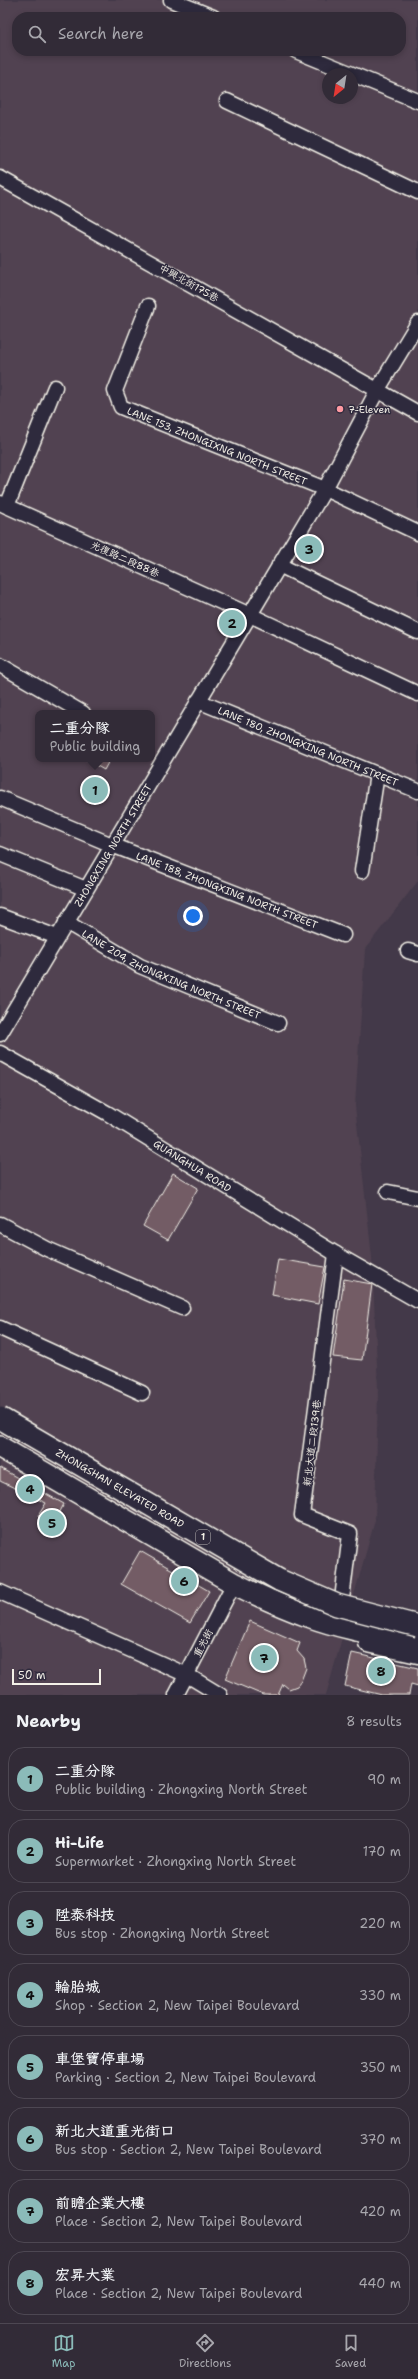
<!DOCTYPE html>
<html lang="en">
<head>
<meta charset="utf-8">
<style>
  :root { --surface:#322b37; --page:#3a333f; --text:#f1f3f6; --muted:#a8a7ad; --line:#4d4752; --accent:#8bbbb9 }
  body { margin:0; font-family:"Shantell Sans","LXGW WenKai TC",sans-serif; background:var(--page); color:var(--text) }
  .compass { position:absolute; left:322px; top:68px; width:36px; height:36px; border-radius:50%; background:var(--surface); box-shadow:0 2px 6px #0003; rotate:210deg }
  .scale { position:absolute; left:12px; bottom:10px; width:89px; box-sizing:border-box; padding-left:4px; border:2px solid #f4f1e8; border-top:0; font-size:11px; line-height:14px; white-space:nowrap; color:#f4f1e8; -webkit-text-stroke:3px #2f2a3d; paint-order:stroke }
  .you { position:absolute; left:193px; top:916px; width:14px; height:14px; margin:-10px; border:3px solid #fff; border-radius:50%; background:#1a73e8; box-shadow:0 0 0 6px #1a73e833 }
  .badge { display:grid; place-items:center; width:26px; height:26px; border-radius:50%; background:var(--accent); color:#111; font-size:13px; font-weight:700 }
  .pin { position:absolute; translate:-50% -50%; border:2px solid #fff; box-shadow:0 1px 4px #0006 }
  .popup { position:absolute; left:35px; top:710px; width:120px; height:52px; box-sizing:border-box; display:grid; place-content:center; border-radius:8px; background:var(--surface); filter:drop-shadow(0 1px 3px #0005); font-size:13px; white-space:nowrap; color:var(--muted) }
  .popup b { font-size:15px; color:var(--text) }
  .popup::after { content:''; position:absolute; left:50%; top:100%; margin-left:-8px; border:8px solid transparent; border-top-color:var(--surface) }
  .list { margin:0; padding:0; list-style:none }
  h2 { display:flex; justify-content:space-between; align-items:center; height:52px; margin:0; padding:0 16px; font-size:17px }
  h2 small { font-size:13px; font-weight:400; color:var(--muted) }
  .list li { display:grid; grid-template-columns:26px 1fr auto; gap:12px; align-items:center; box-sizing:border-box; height:64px; margin:0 8px 8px; padding:0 8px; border:1px solid var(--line); border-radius:16px }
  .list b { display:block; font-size:15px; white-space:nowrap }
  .list p { margin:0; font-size:13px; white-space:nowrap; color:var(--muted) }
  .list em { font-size:13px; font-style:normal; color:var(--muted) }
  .icon { flex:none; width:22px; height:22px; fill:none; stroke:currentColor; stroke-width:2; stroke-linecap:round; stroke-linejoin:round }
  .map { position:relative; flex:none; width:418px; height:1695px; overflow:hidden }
  .search { position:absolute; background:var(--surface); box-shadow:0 2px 6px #0003; left:12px; right:12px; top:12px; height:44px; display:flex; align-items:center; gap:10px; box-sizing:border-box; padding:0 14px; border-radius:16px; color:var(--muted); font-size:15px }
  .sheet { height:628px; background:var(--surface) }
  nav { display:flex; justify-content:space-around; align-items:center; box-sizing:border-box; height:56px; border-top:1px solid var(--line); background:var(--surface); font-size:11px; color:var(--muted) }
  nav a { display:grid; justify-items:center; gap:2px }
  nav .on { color:var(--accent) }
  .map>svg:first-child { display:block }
</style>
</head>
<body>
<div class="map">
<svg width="418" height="1695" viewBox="0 0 418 1695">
  <rect width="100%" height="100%" fill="#433949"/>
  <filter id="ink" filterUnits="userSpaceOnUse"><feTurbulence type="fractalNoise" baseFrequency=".025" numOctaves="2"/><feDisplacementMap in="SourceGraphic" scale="8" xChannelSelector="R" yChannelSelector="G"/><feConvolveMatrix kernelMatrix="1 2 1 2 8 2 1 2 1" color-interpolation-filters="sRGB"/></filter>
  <g filter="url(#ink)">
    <path fill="#514351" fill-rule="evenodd" d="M0 0H418V881L365 949 355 1106 372 1257 378 1388 375 1520 326 1695H0ZM17 17H401V51H17ZM328 74H352V98H328ZM38 713H152V759H38Z"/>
    <g fill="#735b65" stroke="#f4f1e8">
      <polygon points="85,759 110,759 104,770"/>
      <polygon points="173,1173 198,1188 168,1240 143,1226"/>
      <polygon points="278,1259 325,1267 318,1304 272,1295"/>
      <polygon points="344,1279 372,1284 362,1360 333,1357"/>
      <polygon points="0,1468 64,1504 53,1525 38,1516 46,1503 0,1481"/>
      <polygon points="140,1551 209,1591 190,1623 121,1584"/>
      <polygon points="250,1621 300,1643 297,1651 304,1659 306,1668 301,1681 297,1686 289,1689 283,1684 278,1695 263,1695 225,1679"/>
      <polygon points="352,1653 418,1668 418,1686 411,1684 409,1695 382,1695 345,1686"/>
    </g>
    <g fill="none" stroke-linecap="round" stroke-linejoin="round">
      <g stroke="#f4f1e8" stroke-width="17">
        <g id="minor">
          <polyline points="171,0 213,17"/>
          <polyline points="296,51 418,101"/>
          <polyline points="227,101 418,192"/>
          <polyline points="0,178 418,413"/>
          <path id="s1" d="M148 306 115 391 121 407 325 489 418 533"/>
          <polyline points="0,503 250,615 418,694"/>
          <polyline points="7,506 55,387"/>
          <polyline points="279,565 418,632"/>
          <polyline points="0,665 83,713"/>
          <path id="s2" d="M198 701 418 791"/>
          <path id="s3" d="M0 798 112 845 343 935"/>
          <polyline points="0,854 86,889"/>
          <polyline points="362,871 377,774"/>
          <polyline points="0,916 57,937"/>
          <path id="s4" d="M66 922 140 966 278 1023"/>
          <polyline points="408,951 418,954"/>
          <path id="s5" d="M0 1034 325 489 378 389 418 323"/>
          <path id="s6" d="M0 1053 107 1113 336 1254 418 1301"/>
          <polyline points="388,1192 418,1198"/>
          <polyline points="0,1224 47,1249 182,1308"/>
          <polyline points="336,1254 302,1515 350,1534 342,1599"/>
          <polyline points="0,1328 142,1393"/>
          <polyline points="0,1592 187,1675 220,1695"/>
          <polyline points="176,1695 230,1591"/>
        </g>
      </g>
      <g stroke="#f4f1e8" stroke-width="21">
        <polyline id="major" points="368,1643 418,1654"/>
      </g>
      <g stroke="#f4f1e8" stroke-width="24">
        <path id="highway" d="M0 1447 235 1584C259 1596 283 1607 308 1616 344 1629 381 1635 418 1643"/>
      </g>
      <use href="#minor" stroke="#2f2a3d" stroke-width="14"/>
      <use href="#major" stroke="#2f2a3d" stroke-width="18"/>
      <use href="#highway" stroke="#2f2a3d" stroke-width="21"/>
      <g stroke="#f4f1e8" stroke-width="24" stroke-linecap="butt">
        <g id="highway-bridge">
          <path id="s7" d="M0 1418 279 1580 337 1605 418 1626"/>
        </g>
      </g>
      <use href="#highway-bridge" stroke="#2f2a3d" stroke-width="21"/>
    </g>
  </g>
  <circle fill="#ff9aa2" stroke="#2f2a3d" stroke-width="1.5" cx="340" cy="409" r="4"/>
  <g text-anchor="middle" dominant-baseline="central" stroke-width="3" stroke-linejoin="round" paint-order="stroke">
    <rect fill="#2f2a3d" stroke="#b9b5b5" stroke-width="1" x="196" y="1530" width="14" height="14" rx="3"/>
    <g font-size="9" font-weight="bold" fill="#f4f1e8">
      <text x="203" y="1537">1</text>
    </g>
    <g font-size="10" fill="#f4f1e8" stroke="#2f2a3d">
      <text transform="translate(189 283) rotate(29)">中興北街175巷</text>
      <text stroke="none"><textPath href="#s1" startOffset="212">LANE 153, ZHONGIXNG NORTH STREET</textPath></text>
      <text transform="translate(125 559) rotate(24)">光復路二段88巷</text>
      <text stroke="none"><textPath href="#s2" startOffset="119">LANE 180, ZHONGXING NORTH STREET</textPath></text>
      <text stroke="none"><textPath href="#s5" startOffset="220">ZHONGXING NORTH STREET</textPath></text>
      <text stroke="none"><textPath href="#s3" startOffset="245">LANE 188, ZHONGXING NORTH STREET</textPath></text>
      <text stroke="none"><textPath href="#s4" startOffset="118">LANE 204, ZHONGXING NORTH STREET</textPath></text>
      <text stroke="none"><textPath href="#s6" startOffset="223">GUANGHUA ROAD</textPath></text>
      <text transform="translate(312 1443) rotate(-83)">新北大道二段139巷</text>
      <text stroke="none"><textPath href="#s7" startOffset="139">ZHONGSHAN ELEVATED ROAD</textPath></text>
      <text transform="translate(203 1643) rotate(-63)">重光街</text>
    </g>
    <g font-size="10" fill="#f4f1e8" stroke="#2f2a3d" text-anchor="start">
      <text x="348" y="409">7-Eleven</text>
    </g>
  </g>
</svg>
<svg class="compass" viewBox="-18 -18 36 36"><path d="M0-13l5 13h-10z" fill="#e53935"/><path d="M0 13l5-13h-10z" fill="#a8a7ad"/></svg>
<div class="scale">50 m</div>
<div class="you"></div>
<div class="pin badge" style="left:95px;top:790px">1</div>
<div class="popup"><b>二重分隊</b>Public building</div>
<div class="pin badge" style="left:232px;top:623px">2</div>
<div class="pin badge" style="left:309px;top:549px">3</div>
<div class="pin badge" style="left:30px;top:1489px">4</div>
<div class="pin badge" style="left:52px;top:1523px">5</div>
<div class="pin badge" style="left:184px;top:1581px">6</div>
<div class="pin badge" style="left:264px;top:1658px">7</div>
<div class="pin badge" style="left:381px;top:1671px">8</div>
<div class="search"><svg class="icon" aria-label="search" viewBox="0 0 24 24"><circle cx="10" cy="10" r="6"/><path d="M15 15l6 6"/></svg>Search here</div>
</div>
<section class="sheet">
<h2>Nearby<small>8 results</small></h2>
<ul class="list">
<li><span class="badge">1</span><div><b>二重分隊</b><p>Public building · Zhongxing North Street</p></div><em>90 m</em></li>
<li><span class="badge">2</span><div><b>Hi-Life</b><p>Supermarket · Zhongxing North Street</p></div><em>170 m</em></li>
<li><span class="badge">3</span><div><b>陞泰科技</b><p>Bus stop · Zhongxing North Street</p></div><em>220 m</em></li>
<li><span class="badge">4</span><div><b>輪胎城</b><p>Shop · Section 2, New Taipei Boulevard</p></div><em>330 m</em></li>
<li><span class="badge">5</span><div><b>車堡寶停車場</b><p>Parking · Section 2, New Taipei Boulevard</p></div><em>350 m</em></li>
<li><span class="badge">6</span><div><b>新北大道重光街口</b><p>Bus stop · Section 2, New Taipei Boulevard</p></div><em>370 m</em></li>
<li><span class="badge">7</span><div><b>前瞻企業大樓</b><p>Place · Section 2, New Taipei Boulevard</p></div><em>420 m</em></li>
<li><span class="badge">8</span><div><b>宏昇大業</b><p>Place · Section 2, New Taipei Boulevard</p></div><em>440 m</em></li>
</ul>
</section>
<nav>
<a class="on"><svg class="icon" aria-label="map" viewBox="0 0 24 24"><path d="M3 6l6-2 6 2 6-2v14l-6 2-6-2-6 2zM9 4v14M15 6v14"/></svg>Map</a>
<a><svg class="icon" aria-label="directions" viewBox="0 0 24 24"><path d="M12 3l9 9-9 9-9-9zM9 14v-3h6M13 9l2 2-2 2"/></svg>Directions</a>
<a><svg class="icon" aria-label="saved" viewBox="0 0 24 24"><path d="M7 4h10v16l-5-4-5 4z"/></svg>Saved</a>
</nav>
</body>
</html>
